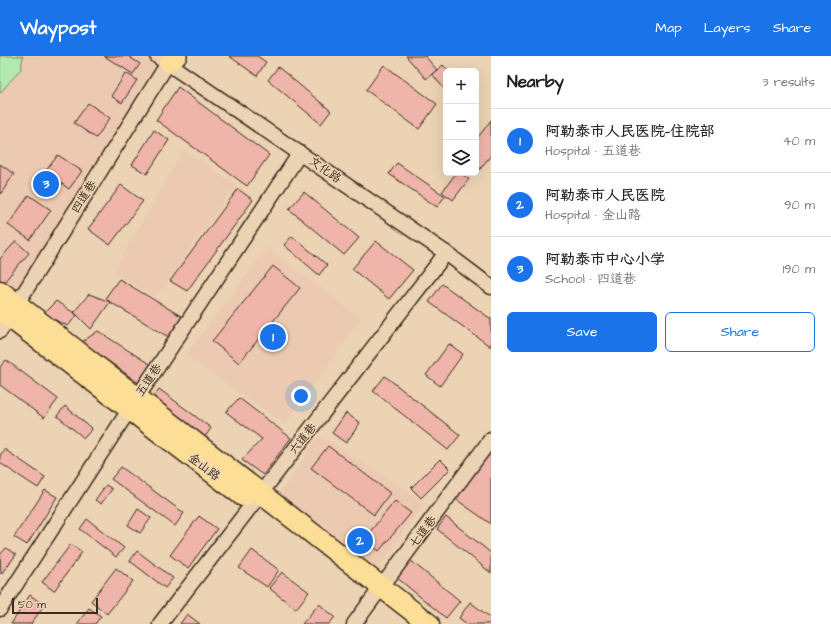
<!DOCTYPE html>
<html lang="en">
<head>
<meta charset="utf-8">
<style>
  :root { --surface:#fff; --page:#f2f2f2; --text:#202124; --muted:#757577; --line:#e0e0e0; --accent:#1a73e8 }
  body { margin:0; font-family:"Architects Daughter","LXGW WenKai TC",sans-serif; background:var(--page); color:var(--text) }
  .controls { position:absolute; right:12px; top:12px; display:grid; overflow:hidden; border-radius:6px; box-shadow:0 4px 16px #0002 }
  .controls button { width:36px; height:36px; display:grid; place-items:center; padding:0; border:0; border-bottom:1px solid var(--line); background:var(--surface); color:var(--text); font:20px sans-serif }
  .scale { position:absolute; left:12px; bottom:10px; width:86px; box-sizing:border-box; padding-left:4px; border:2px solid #3b2a1e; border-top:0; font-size:11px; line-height:14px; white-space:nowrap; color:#3b2a1e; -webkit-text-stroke:3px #ebd3b4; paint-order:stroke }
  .you { position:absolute; left:301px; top:340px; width:14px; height:14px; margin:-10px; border:3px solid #fff; border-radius:50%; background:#1a73e8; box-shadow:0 0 0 6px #1a73e833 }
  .badge { display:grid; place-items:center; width:26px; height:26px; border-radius:50%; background:var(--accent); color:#fff; font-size:13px; font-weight:700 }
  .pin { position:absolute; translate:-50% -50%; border:2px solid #fff; box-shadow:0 1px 4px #0006 }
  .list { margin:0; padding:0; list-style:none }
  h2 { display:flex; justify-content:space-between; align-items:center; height:52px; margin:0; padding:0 16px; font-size:17px }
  h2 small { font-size:13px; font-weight:400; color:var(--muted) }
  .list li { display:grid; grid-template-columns:26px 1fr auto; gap:12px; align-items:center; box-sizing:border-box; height:64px; padding:0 16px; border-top:1px solid var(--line) }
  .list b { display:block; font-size:15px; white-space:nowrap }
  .list p { margin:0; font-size:13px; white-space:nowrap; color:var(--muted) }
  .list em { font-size:13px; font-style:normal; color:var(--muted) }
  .actions { display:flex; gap:8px; padding:12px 16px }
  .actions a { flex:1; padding:9px 0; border:1px solid var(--accent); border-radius:6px; text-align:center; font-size:14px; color:var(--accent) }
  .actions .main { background:var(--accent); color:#fff }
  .icon { flex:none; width:22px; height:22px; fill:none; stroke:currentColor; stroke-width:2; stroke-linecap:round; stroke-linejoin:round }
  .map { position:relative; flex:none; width:491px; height:568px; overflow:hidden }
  header { display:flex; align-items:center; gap:24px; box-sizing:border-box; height:56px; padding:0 20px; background:var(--accent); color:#fff }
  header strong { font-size:19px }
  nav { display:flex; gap:22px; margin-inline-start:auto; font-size:14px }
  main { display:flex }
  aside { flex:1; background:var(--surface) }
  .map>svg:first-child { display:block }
</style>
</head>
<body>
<header>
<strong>Waypost</strong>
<nav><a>Map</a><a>Layers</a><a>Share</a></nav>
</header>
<main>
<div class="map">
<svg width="491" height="568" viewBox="0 0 491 568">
  <rect width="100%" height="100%" fill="#ebd3b4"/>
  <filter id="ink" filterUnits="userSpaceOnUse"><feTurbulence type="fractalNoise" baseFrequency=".025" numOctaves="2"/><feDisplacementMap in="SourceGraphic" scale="8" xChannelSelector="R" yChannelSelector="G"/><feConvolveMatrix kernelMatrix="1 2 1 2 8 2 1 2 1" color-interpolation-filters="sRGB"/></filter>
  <g filter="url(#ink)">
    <g fill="#eccab1">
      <polygon points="0,0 160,0 169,6 9,261 0,254"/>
      <polygon points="184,94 236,129 156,241 113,216"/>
      <polygon points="267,192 361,262 285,368 185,300"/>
      <polygon points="319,379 425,446 372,521 273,449"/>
    </g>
    <polygon fill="#b2eaae" stroke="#768a66" points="0,0 23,0 21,13 0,37"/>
    <g fill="#efb5ab" stroke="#3b2a1e">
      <polygon points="104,0 128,0 140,8 133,18"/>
      <polygon points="229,0 257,0 266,6 257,20"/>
      <polygon points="406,0 425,0 437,14 426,23"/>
      <polygon points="384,9 437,48 419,73 366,34"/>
      <polygon points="443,9 449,15 446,15 446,35 432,18"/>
      <polygon points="278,11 331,55 321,68 268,24"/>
      <polygon points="126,17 137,24 122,47 111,40"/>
      <polygon points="178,31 269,99 247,130 156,64"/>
      <polygon points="88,47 110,62 96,82 74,67"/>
      <polygon points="491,64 491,99 477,117 476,115 476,84"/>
      <polygon points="154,74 169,84 147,118 132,109"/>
      <polygon points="58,99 82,115 69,133 45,116"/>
      <polygon points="397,107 445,140 437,151 389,118"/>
      <polygon points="0,108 14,118 0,139"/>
      <polygon points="456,117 460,117 469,123 453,144 442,136"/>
      <polygon points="121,129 143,145 110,189 88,173"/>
      <polygon points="238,133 253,144 187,235 170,225"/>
      <polygon points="304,136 359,182 344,199 289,153"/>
      <polygon points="29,139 51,154 30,184 8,169"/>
      <polygon points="292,180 327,209 319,219 284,189"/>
      <polygon points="16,185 29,197 3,227 0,225 0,203"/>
      <polygon points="376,185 413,214 389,243 352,213"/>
      <polygon points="273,210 300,232 239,307 212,285"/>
      <polygon points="119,223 186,263 172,283 110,246 106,241"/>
      <polygon points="442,228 491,263 491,291 429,246"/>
      <polygon points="89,238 110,246 91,273 74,256"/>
      <polygon points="56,245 77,259 68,270 43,258"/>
      <polygon points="98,275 154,311 140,328 82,286"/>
      <polygon points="449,288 463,298 440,330 426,319"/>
      <polygon points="6,304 58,343 44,362 0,329 0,311"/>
      <polygon points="385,320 460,379 448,394 373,335"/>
      <polygon points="159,333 211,372 203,384 150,345"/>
      <polygon points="239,342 291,382 263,419 242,404 262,383 226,356"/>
      <polygon points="65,350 92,373 84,382 57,360"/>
      <polygon points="346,357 360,367 346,387 332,377"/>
      <polygon points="491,383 491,468 450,439"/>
      <polygon points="328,390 390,437 374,459 311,412"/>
      <polygon points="4,393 45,421 38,432 0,407 0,400"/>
      <polygon points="440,403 450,413 421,442 411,432"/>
      <polygon points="121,411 184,457 175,470 111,423"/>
      <polygon points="106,429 112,433 101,448 95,444"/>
      <polygon points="45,434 57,441 27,489 14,481"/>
      <polygon points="395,445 411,457 379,495 364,483"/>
      <polygon points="138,453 151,462 140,477 128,469"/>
      <polygon points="199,460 217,473 188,512 170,499"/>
      <polygon points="446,461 491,497 491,517 437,473"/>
      <polygon points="87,463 124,492 116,501 80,473"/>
      <polygon points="71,488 82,496 54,535 42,526"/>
      <polygon points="6,492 16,499 1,518 0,499"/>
      <polygon points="252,494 279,514 267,531 239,512"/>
      <polygon points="137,495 173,522 165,532 130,505"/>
      <polygon points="410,504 460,545 446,562 396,521"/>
      <polygon points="116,512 133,525 107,558 91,545"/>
      <polygon points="282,516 309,536 296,553 269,532"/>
      <polygon points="30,539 44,549 31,568 11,568"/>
      <polygon points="470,546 491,562 491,568 467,568 459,562"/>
      <polygon points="319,548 335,561 329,568 302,568"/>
      <polygon points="89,552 101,560 95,568 77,568"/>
      <polygon points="187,558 200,568 180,568"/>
    </g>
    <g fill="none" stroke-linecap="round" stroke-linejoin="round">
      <g stroke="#3b2a1e" stroke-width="17">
        <g id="minor">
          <polyline points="157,0 446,197 491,231"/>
          <polyline points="0,275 168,7"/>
          <polyline points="0,553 129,354 300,97"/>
          <polyline points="160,568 446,197"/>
          <polyline points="354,568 491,383"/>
        </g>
      </g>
      <g stroke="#3b2a1e" stroke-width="20">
        <polyline id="major" points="168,7 178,0"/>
      </g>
      <g stroke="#3b2a1e" stroke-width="23">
        <g id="highway">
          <polyline points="0,235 429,568"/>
          <polyline points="0,254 243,440"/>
        </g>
      </g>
      <use href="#minor" stroke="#ebd3b4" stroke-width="14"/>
      <use href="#major" stroke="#fcde96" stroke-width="17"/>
      <use href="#highway" stroke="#fcde96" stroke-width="20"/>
    </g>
  </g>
  <g text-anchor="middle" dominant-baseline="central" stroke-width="3" stroke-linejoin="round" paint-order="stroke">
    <g font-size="12" fill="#3b2a1e" stroke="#ebd3b4">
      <text transform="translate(325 114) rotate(35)">文化路</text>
      <text transform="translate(84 141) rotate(-58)">四道巷</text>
      <text transform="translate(149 324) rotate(-56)">五道巷</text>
      <text transform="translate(303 383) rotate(-52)">六道巷</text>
      <text transform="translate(204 411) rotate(37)">金山路</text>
      <text transform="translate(423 476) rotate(-53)">七道巷</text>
    </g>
  </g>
</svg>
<div class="controls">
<button>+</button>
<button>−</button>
<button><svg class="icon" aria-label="layers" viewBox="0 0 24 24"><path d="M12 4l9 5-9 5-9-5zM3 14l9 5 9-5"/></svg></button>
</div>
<div class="scale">50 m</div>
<div class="you"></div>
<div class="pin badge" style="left:273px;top:281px">1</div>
<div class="pin badge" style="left:360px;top:485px">2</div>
<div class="pin badge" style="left:46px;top:128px">3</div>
</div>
<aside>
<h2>Nearby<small>3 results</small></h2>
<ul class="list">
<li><span class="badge">1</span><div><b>阿勒泰市人民医院-住院部</b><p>Hospital · 五道巷</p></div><em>40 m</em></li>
<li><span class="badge">2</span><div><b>阿勒泰市人民医院</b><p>Hospital · 金山路</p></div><em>90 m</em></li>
<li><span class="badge">3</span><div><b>阿勒泰市中心小学</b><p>School · 四道巷</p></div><em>190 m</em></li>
</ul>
<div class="actions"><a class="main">Save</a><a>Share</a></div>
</aside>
</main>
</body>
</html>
